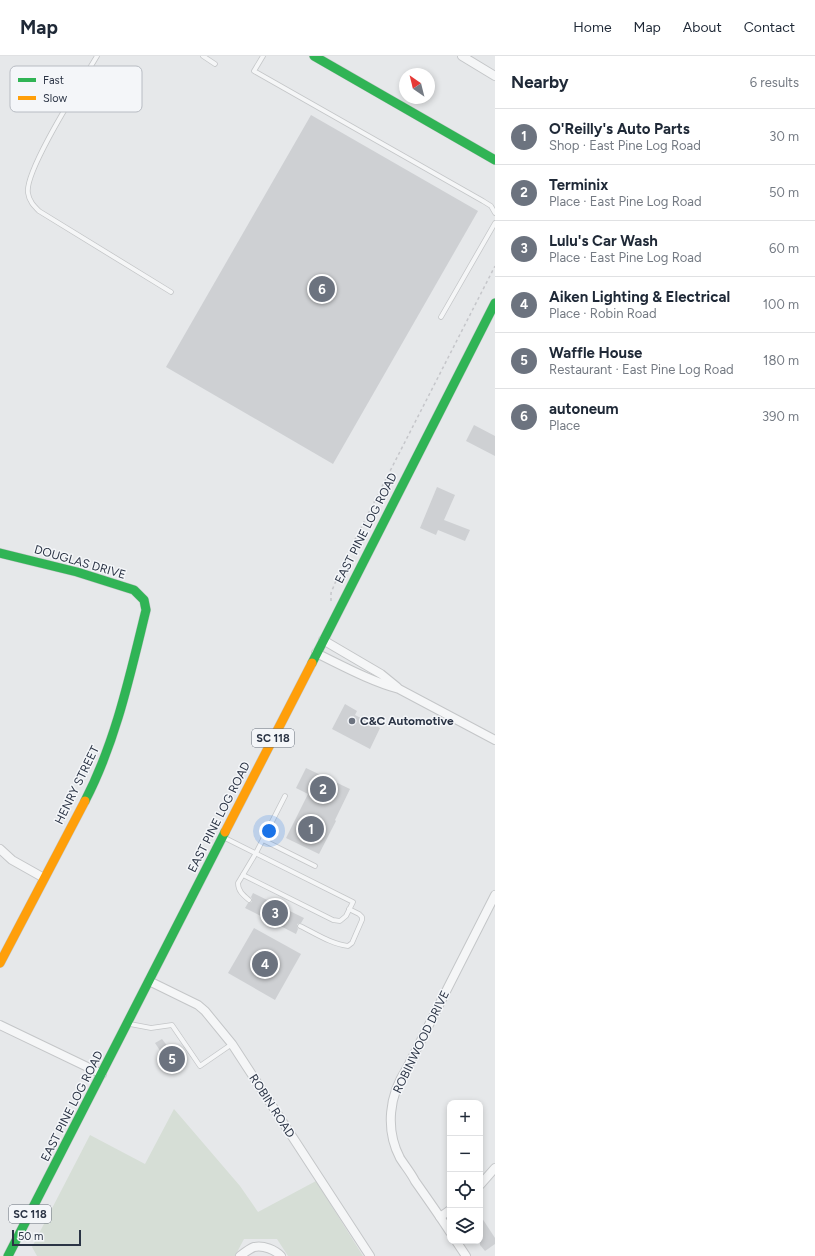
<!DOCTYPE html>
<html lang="en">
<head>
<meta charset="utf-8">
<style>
  :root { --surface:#fff; --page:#f6f6f7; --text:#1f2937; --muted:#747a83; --line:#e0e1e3; --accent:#6c737f }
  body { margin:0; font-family:Figtree,sans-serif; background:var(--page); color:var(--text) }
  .controls { position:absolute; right:12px; bottom:12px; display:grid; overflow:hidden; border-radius:8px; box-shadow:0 2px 6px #0003 }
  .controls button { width:36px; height:36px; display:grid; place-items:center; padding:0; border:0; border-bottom:1px solid var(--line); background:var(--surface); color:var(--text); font:20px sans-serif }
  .compass { position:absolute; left:399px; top:12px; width:36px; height:36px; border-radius:50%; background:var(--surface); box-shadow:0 2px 6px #0003; rotate:325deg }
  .scale { position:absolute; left:12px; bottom:10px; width:69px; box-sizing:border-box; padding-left:4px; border:2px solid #2b3445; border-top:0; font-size:11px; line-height:14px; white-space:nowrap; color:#2b3445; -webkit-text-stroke:3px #f4f6f9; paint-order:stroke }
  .you { position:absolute; left:269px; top:775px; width:14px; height:14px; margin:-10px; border:3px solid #fff; border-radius:50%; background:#1a73e8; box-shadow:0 0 0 6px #1a73e833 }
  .badge { display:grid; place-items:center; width:26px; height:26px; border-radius:50%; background:var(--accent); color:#fff; font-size:13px; font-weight:700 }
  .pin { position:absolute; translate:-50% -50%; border:2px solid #fff; box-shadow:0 1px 4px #0006 }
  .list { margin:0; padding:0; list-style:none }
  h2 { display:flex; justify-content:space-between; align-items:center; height:52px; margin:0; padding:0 16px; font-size:17px }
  h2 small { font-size:13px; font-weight:400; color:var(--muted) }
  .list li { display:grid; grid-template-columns:26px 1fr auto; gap:12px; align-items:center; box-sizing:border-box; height:56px; padding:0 16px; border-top:1px solid var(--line) }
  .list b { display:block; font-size:15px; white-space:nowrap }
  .list p { margin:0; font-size:13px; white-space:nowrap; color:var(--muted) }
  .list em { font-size:13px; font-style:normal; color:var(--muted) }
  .icon { flex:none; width:22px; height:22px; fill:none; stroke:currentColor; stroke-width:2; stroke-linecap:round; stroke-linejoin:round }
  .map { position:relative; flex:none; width:495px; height:1200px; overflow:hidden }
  header { display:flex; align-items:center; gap:24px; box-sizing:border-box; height:56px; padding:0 20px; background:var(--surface); border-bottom:1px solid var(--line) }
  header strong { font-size:19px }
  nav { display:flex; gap:22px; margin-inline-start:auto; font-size:14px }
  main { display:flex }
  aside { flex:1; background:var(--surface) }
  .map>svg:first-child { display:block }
</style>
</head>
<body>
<header>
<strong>Map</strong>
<nav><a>Home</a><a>Map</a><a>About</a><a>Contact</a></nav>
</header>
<main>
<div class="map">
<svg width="495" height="1200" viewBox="0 0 495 1200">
  <rect width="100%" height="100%" fill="#e6e8ea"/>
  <polygon fill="#d6ded6" points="174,1053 240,1130 258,1156 316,1125 363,1200 288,1200 277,1183 244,1183 235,1200 37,1200 32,1191 90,1079 145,1108"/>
  <g fill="#ced0d3">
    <polygon points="311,59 478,155 333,408 166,311"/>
    <polygon points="474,369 495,380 495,400 466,385"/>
    <polygon points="437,431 455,439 444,464 470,474 465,485 438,474 436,479 420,472"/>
    <polygon points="345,648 357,655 355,659 380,672 370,693 332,673"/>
    <polygon points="306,712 350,733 335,764 336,765 319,798 286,782 308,738 296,732"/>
    <polygon points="253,837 304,862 301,867 297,868 297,871 298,873 296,878 245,852 248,847 252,846 252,843 251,841"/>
    <polygon points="254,872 301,898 275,944 228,917"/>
    <polygon points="162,983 181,1008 173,1014 155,987"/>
    <polygon points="480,1159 495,1182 495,1188 485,1195 480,1189"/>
  </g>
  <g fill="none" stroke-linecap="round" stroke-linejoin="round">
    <g stroke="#c4c6c8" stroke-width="5.5">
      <g id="lane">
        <path d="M97 0C83 24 24 115 28 137 29 145 34 150 39 155L171 236"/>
        <polyline points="203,0 215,8"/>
        <polyline points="263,0 254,15 483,145 491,150 495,157"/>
        <polyline points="441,261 495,167"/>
        <polyline points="225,782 353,846 346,860 340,865 333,864 243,819"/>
        <polyline points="263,784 315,810"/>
        <path d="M249 844C243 839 238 835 238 827L256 797 285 740"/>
        <path d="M300 870C315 877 331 888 348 890L352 887 362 864V861L359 858 349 853"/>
        <polyline points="130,968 151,972 172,969 200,1010 232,988"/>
      </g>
    </g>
    <g stroke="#c4c6c8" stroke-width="10">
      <g id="street">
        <polyline points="462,0 495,20"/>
        <polyline points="323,584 381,618 397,631"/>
        <path d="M316 597C343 610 370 625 399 633L495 684"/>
        <polyline points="0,793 12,804 44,822"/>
        <polyline points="149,925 198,949 205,955 232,988 370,1200"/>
        <polyline points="0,969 102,1018"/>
        <polyline points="480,1129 495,1112"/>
        <polyline points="440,1161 450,1154"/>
        <path d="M450 1176C439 1159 427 1142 415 1125 411 1117 405 1110 400 1102 385 1073 389 1039 407 1012L495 839"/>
        <polyline points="456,1185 466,1200"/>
        <path d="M240 1200C244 1197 249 1193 254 1191 264 1189 275 1194 281 1200"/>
      </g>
    </g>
    <g stroke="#c4c6c8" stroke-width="10">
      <g id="fast">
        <polyline points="314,0 495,104"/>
        <path d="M0 497 77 516 134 534 144 544 146 554C130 619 116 685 85 745"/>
        <polyline points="312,607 495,247"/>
        <polyline points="8,1200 225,776"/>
      </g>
    </g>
    <g stroke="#c4c6c8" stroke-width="10">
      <g id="slow">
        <polyline points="225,776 312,607"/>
        <polyline points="0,907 85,745"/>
      </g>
    </g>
    <polyline stroke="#c5c6ca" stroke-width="1.5" stroke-dasharray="3 3" stroke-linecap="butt" points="331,545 331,537 344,505 495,210"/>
    <use href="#lane" stroke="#f5f6f7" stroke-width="4"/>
    <use href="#street" stroke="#f5f6f7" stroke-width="8"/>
    <use href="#fast" stroke="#30b455" stroke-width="9"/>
    <use href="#slow" stroke="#ff9f0a" stroke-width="9"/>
  </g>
  <circle fill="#6c737f" stroke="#f4f6f9" stroke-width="1.5" cx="352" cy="665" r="4"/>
  <g text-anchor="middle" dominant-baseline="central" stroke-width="3" stroke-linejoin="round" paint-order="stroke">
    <g fill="#f4f6f9" stroke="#676e7b" stroke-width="1">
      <rect x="252" y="673" width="42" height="18" rx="3"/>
      <rect x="9" y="1149" width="42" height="18" rx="3"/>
    </g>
    <g font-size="11" font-weight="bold" fill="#2b3445">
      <text x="273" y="682">SC 118</text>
      <text x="30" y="1158">SC 118</text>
    </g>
    <g font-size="12" fill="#2b3445" stroke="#f4f6f9">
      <text transform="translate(366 472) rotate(-63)">EAST PINE LOG ROAD</text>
      <text transform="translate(80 506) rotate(16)">DOUGLAS DRIVE</text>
      <text transform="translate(77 729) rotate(-64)">HENRY STREET</text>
      <text transform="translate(219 761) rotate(-63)">EAST PINE LOG ROAD</text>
      <text transform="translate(421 986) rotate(-64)">ROBINWOOD DRIVE</text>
      <text transform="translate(72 1050) rotate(-63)">EAST PINE LOG ROAD</text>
      <text transform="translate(272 1050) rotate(57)">ROBIN ROAD</text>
    </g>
    <g font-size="12" font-weight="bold" fill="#2b3445" stroke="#f4f6f9" text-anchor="start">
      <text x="360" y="665">C&amp;C Automotive</text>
    </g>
  </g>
  <rect x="10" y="10" width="132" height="46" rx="6" fill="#f4f6f9" stroke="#b8bcc3" stroke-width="1"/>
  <rect x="18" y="22" width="18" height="4" fill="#30b455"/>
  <rect x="18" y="40" width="18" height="4" fill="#ff9f0a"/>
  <g font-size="11" fill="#2b3445">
    <text x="43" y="28">Fast</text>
    <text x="43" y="46">Slow</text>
  </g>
</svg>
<div class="controls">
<button>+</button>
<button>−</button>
<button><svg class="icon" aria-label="locate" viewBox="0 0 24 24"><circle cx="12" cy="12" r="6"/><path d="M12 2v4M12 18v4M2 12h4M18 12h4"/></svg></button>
<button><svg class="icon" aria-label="layers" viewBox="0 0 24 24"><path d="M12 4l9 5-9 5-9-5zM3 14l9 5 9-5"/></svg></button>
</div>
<svg class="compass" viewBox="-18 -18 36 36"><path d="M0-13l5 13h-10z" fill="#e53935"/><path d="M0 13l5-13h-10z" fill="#747a83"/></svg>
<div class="scale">50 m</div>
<div class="you"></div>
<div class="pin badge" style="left:311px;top:773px">1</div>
<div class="pin badge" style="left:323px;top:733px">2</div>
<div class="pin badge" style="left:275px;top:857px">3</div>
<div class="pin badge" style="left:265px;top:908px">4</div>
<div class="pin badge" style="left:172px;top:1003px">5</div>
<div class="pin badge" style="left:322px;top:233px">6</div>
</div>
<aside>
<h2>Nearby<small>6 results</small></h2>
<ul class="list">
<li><span class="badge">1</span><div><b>O'Reilly's Auto Parts</b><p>Shop · East Pine Log Road</p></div><em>30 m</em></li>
<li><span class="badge">2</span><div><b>Terminix</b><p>Place · East Pine Log Road</p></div><em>50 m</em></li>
<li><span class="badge">3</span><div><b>Lulu's Car Wash</b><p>Place · East Pine Log Road</p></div><em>60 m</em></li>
<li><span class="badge">4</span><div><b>Aiken Lighting &amp; Electrical</b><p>Place · Robin Road</p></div><em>100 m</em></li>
<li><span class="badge">5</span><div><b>Waffle House</b><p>Restaurant · East Pine Log Road</p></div><em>180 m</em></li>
<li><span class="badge">6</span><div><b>autoneum</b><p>Place</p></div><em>390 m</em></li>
</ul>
</aside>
</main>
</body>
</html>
